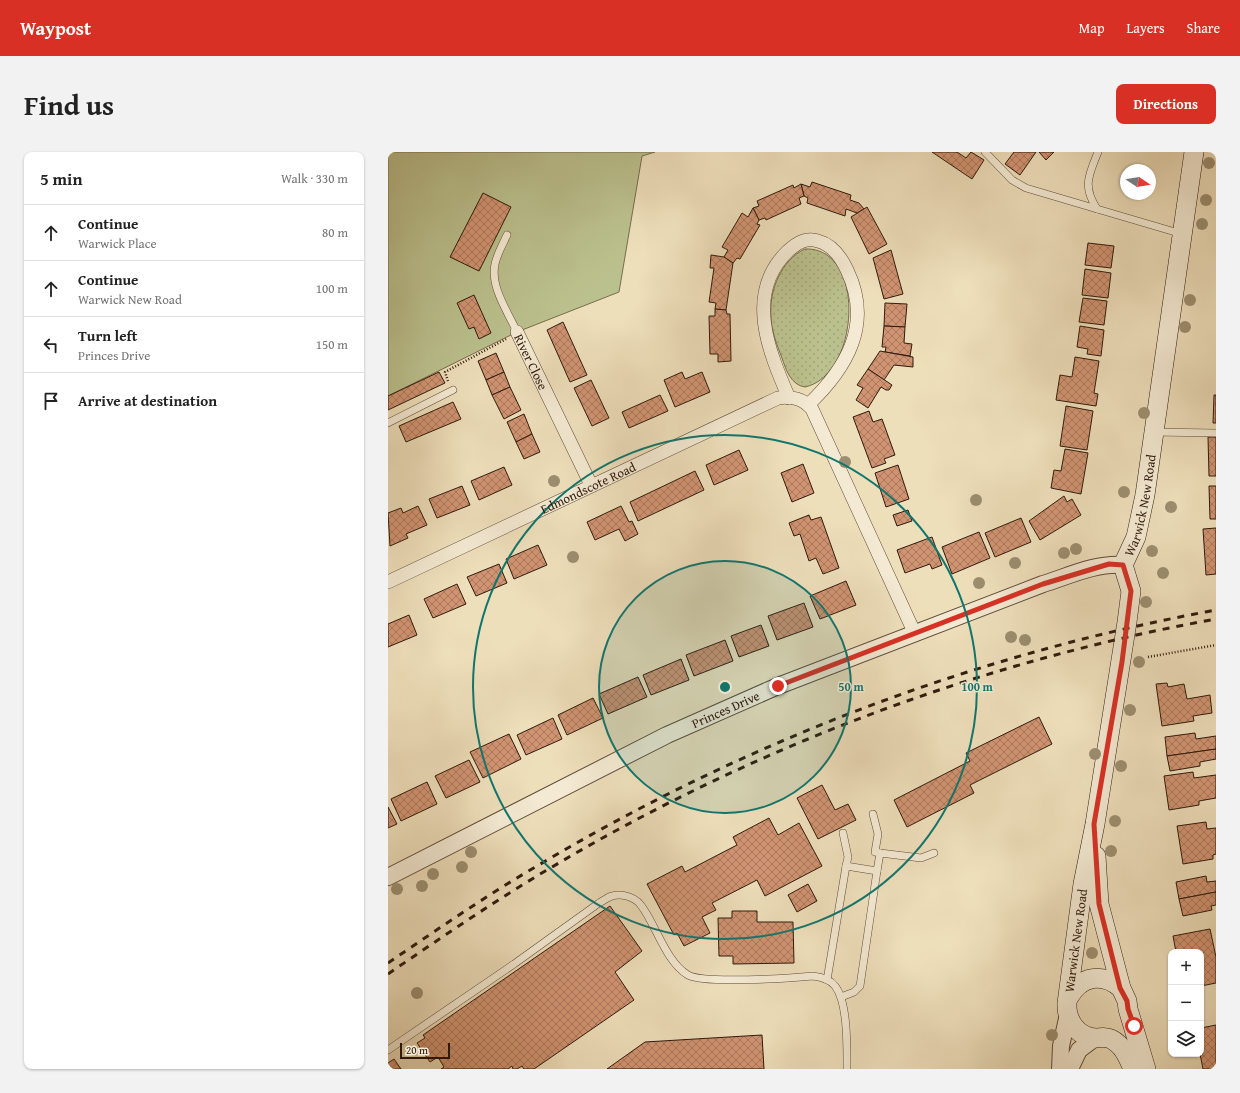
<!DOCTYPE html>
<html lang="en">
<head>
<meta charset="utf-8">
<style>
  :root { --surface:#fff; --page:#f2f2f2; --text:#222; --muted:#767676; --line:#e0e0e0; --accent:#d93025 }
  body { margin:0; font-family:"Gentium Book Plus",serif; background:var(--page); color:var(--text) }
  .controls { position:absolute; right:12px; bottom:12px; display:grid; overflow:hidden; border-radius:8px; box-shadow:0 1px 3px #0004 }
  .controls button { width:36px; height:36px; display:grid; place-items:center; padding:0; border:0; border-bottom:1px solid var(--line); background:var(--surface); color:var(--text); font:20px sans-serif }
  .compass { position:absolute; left:732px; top:12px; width:36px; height:36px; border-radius:50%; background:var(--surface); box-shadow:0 1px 3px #0004; rotate:102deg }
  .scale { position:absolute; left:12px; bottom:10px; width:50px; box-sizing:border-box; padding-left:4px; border:2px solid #2f1a0c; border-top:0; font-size:11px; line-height:14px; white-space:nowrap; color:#2f1a0c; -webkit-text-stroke:3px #f4ead3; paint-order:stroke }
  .stop { position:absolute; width:12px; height:12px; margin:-9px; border:3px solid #d93025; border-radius:50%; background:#fff }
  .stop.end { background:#d93025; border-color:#fff; box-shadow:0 1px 4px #0008 }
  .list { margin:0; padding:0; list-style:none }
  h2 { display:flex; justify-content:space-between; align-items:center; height:52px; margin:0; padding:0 16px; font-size:17px }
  h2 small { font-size:13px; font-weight:400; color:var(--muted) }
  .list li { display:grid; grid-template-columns:26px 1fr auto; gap:12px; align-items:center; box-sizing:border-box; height:56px; padding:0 16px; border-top:1px solid var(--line) }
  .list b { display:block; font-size:15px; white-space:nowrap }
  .list p { margin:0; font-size:13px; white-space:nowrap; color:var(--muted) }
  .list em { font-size:13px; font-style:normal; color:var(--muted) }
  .icon { flex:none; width:22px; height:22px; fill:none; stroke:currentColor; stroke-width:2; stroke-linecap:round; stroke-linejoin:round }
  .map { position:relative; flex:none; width:828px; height:917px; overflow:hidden; border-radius:8px }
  header { display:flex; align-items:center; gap:24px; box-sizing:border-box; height:56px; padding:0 20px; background:var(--accent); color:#fff }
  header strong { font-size:19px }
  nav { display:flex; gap:22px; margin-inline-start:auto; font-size:14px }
  .intro { display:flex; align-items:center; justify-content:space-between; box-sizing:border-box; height:96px; padding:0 24px }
  h1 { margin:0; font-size:28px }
  .button { padding:10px 18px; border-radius:8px; background:var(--accent); color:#fff; font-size:14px; font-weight:700 }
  main { display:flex; gap:24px; padding:0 24px }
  aside { flex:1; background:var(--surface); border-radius:8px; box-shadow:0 1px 3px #0004 }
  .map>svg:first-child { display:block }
</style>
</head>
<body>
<header>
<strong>Waypost</strong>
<nav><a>Map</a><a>Layers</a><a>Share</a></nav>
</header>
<div class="intro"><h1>Find us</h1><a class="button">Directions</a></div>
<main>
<aside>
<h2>5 min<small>Walk · 330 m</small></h2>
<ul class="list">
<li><svg class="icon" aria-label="ahead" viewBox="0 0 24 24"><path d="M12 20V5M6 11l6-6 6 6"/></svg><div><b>Continue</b><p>Warwick Place</p></div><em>80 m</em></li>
<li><svg class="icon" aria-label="ahead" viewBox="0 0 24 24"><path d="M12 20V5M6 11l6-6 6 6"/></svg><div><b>Continue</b><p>Warwick New Road</p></div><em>100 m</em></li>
<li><svg class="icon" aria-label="left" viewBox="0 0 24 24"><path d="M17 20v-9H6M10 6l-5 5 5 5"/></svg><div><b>Turn left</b><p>Princes Drive</p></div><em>150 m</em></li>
<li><svg class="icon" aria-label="arrive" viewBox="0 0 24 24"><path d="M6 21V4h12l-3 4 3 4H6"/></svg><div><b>Arrive at destination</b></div></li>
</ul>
</aside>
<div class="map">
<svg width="828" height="917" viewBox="0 0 828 917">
  <defs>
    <pattern id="grass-dots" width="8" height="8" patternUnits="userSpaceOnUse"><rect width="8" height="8" fill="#bbc18e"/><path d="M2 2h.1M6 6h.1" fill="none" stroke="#a1a579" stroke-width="1.8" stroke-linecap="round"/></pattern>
    <pattern id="building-cross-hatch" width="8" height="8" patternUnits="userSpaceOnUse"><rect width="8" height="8" fill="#d19472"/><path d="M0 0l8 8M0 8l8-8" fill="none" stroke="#aa785c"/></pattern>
  </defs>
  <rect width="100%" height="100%" fill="#eedfbb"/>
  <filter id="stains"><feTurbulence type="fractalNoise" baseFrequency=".005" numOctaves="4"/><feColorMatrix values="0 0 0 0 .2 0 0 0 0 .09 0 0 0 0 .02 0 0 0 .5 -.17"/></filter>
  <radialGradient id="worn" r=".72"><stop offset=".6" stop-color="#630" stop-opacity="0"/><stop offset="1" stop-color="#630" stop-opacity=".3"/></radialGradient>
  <path fill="url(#grass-dots)" stroke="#756e4d" d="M417 97C479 95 472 223 417 235 403 233 398 218 394 206 389 193 383 178 383 164 381 139 393 108 417 97Z"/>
  <polygon fill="#bbc18e" stroke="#756e4d" points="0,0 267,0 254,4 231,140 129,180 0,244"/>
  <g fill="url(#building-cross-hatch)" stroke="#2f1a0c">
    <polygon points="544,0 569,0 578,6 583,0 596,8 584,27"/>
    <polygon points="626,0 648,0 632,23 617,12"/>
    <polygon points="651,0 666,0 658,8"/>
    <polygon points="424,30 463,43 462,48 471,51 476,57 469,61 458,57 457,64 419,51 420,46 416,44 413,32 422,35"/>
    <polygon points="413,32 416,44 411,46 413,52 378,68 377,66 371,68 365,56 371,54 369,49 405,33 406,36"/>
    <polygon points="95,41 123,55 91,119 62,105"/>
    <polygon points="479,55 499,92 481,102 463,65"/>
    <polygon points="365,56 371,68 369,72 372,73 352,107 349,106 345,111 336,105 340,98 334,95 354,61 360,65"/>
    <polygon points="700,91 726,94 723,116 697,113"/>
    <polygon points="503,98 515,142 496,147 485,106"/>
    <polygon points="323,103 336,105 345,111 338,158 327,157 328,151 321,150 326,116 322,116"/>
    <polygon points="697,117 723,121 720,146 694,143"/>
    <polygon points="86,143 103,181 91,187 86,175 81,177 69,151"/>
    <polygon points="695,146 719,149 716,173 691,170"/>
    <polygon points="497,151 519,152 517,175 496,174"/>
    <polygon points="327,157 338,158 339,162 342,162 343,209 330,210 330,202 322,202 321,164 327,164"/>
    <polygon points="175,170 199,223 182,230 159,178"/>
    <polygon points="496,174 517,175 516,191 524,192 522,204 497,200 498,195 494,195"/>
    <polygon points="692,174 716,178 713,204 699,202 700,197 689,195"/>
    <polygon points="492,199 525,205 525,215 506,213 496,228 480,217"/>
    <polygon points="108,201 116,220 98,228 90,209"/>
    <polygon points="687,205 711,209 706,241 710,242 708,254 668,248 672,223 684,225"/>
    <polygon points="480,217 504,233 501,238 498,238 493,235 480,256 468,248 475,236 469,233"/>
    <polygon points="51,220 57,231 0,258 0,244"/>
    <polygon points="116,220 122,235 104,243 98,228"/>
    <polygon points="294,220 297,227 314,220 322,240 287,255 276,228"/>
    <polygon points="203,228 221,266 204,274 186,236"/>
    <polygon points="122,235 133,258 116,267 104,243"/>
    <polygon points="272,243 280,259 241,276 234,260"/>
    <polygon points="826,243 828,243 828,271 825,271"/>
    <polygon points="65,250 73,267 18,290 11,274"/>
    <polygon points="678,254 705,259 699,298 672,294"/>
    <polygon points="481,259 485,270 494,267 507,303 496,307 498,311 484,316 465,265"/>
    <polygon points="136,262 144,282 128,290 119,270"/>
    <polygon points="144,282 152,300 136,307 128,290"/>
    <polygon points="820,285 828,285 828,324 821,324"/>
    <polygon points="677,297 700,301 693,342 663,336 666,318 673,319"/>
    <polygon points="351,298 360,318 326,333 318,313"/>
    <polygon points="415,312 426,341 404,350 393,321"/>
    <polygon points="510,313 521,347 498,355 487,321"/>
    <polygon points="116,315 124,333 91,348 83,329"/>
    <polygon points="307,319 316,338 250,369 242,350"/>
    <polygon points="74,334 82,353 49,366 41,347"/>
    <polygon points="821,334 828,334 828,367 822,367"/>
    <polygon points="676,344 679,350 684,347 693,363 652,388 641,369"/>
    <polygon points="30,354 39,373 18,382 20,386 2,394 0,361 13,356 15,361"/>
    <polygon points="233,354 241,370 244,369 250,382 237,389 231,377 207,388 199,370"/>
    <polygon points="520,358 524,369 509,374 505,363"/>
    <polygon points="421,363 423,368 433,365 451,416 435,422 428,406 421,409 412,382 406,384 401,371"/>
    <polygon points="633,366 643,390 607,405 597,381"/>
    <polygon points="828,376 828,422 818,423 815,377"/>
    <polygon points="591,380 602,406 564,422 554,395"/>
    <polygon points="544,385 554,413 544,417 542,412 517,421 509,398"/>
    <polygon points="150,393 159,413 126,427 118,407"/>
    <polygon points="111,412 119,431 88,444 79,425"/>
    <polygon points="458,429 468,453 432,467 422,444"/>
    <polygon points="69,432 78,452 45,466 36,447"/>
    <polygon points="416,451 425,475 389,488 380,464"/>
    <polygon points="21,463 29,483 0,495 0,472"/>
    <polygon points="373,473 381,494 351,505 343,484"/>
    <polygon points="337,488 345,509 306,524 298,503"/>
    <polygon points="293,507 301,528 263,543 255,523"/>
    <polygon points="250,525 259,545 220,562 211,542"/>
    <polygon points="779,531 780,535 796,532 799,547 822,543 824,561 805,564 806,569 774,574 768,532"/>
    <polygon points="205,546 215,566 179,583 170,563"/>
    <polygon points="651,565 664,592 582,633 586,641 519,675 506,648 582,609 578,601"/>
    <polygon points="165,566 174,587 138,603 129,583"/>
    <polygon points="807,581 808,587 828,584 828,597 779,604 777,585"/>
    <polygon points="121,582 133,607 95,626 82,600"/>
    <polygon points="828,597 828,607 812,610 812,614 782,619 779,604"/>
    <polygon points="81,608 92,630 58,646 47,624"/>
    <polygon points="805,620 806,626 828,623 828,646 811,649 811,653 781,658 776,624"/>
    <polygon points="39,630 49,652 13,669 3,647"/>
    <polygon points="434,633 447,658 460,652 468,668 430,687 409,646"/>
    <polygon points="0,655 9,672 0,676"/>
    <polygon points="381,666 390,683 411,671 434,714 377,744 369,728 324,751 328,758 314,765 322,781 296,794 289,781 286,783 259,732 294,714 297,720 349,693 345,685"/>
    <polygon points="818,670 819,677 828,676 828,702 825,703 825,707 795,712 789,674"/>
    <polygon points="818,724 819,730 828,729 828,740 791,747 788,730"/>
    <polygon points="420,732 429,749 409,760 400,743"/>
    <polygon points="828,740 828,753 823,754 824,758 795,764 791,747"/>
    <polygon points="222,754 254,799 227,820 246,848 146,917 136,917 134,914 129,917 125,917 124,914 120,917 53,917 56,915 50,905 42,910 29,891 37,886 35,883"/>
    <polygon points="344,759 369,759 369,770 405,770 406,811 345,812 345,804 331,804 330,766 344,766"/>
    <polygon points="822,777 828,805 828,831 813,834 813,800 788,800 785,784"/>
    <polygon points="828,873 828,917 815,917 812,902 813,876"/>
    <polygon points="374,883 376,917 219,917 257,890"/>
    <polygon points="6,907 13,917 0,917 0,911"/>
  </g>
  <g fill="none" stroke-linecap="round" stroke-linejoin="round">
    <g stroke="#5f4b38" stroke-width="8">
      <g id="service">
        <polyline points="597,0 624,28 638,36 709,57"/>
        <path d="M710 0C701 23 694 34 709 57L794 82"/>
        <path d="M119 83C115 92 109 102 107 112 102 135 120 160 129 180"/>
        <polyline points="0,271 65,238"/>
        <polyline points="766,280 828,281"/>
        <polyline points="485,662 490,682 487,700 492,701 489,719"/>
        <polyline points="455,681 460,705 458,714"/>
        <polyline points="492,701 533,706 546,701"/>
        <polyline points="439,828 458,714 489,719 472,834 466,840 453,845"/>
        <path d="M0 898 126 812 211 751C215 749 220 745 224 744 233 741 246 745 252 752 268 772 277 809 300 823 315 832 404 826 425 824 433 825 442 827 447 834 460 850 459 896 459 917"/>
      </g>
    </g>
    <g stroke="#5f4b38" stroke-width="14">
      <g id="minor">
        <path id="s1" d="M129 180 203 333"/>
        <path d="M401 246C381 200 356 141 400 99 409 91 418 85 430 89 445 93 453 105 459 118 485 172 459 216 420 253"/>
        <path id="s2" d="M0 430 390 246C403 244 416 247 424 257L527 482"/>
      </g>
    </g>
    <g stroke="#5f4b38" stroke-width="18">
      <g id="tertiary">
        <path id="s3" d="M0 725 279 583 390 534 655 432C681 424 707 411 735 413"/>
        <polyline points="672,917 673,894 680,862"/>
        <polyline points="682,917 691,898 707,886"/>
      </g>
    </g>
    <g stroke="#2f1a0c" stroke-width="20">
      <g id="secondary">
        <polyline points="708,704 711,752 733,836 739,849 740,857 758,917"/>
        <path d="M681 845C693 824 714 820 733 836"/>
        <path id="s4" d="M745 917C740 905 735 893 723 887 717 884 713 886 708 886 689 885 678 868 679 851L695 732 707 672 739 470 743 439 735 413 748 385 757 343 806 0"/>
      </g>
    </g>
    <g stroke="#2f1a0c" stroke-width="2.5" stroke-dasharray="1 2" stroke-linecap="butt">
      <polyline points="60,229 57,220 118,187"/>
      <polyline points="760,505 828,493"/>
    </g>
    <use href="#service" stroke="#f4ead3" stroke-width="7"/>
    <use href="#minor" stroke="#f4ead3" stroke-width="13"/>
    <use href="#tertiary" stroke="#f4ead3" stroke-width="16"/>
    <use href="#secondary" stroke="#f4ead3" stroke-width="19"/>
    <g stroke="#2f1a0c" stroke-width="3" stroke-dasharray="7 7" stroke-linecap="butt">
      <path d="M0 811C53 775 105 739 161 707 366 586 593 501 828 458"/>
      <path d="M0 822C54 785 108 748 164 715 368 594 595 509 828 467"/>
    </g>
  </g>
  <g fill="#9c8e70">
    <circle cx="821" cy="11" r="6"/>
    <circle cx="818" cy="48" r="6"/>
    <circle cx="814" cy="72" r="6"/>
    <circle cx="802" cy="148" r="6"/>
    <circle cx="797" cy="175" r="6"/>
    <circle cx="756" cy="261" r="6"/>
    <circle cx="457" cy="310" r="6"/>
    <circle cx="166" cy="329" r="6"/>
    <circle cx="736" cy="340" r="6"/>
    <circle cx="588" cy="348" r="6"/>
    <circle cx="783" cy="355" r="6"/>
    <circle cx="688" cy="397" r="6"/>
    <circle cx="764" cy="399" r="6"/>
    <circle cx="676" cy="401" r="6"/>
    <circle cx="185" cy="405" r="6"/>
    <circle cx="627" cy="411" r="6"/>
    <circle cx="775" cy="421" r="6"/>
    <circle cx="591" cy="431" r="6"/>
    <circle cx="758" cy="450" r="6"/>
    <circle cx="623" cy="485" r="6"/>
    <circle cx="637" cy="488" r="6"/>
    <circle cx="751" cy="510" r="6"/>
    <circle cx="742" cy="558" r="6"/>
    <circle cx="707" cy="602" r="6"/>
    <circle cx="733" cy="614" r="6"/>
    <circle cx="727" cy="669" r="6"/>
    <circle cx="723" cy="699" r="6"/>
    <circle cx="83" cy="700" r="6"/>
    <circle cx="74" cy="715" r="6"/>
    <circle cx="45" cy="722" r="6"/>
    <circle cx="34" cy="734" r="6"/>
    <circle cx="9" cy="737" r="6"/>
    <circle cx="704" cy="801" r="6"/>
    <circle cx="29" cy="841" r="6"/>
    <circle cx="664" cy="883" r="6"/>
  </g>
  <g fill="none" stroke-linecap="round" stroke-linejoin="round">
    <polyline stroke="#d93025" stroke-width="5" points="390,534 655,432 721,412 735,413 743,439 734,510 706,672 711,752 732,836 739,849 740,857 746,874"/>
  </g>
  <circle cx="337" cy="535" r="126" fill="#0f766e" fill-opacity=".12"/>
  <g fill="none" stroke="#0f766e" stroke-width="2">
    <circle cx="337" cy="535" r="126"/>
    <circle cx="337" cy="535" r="252"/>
  </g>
  <g text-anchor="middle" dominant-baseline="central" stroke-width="3" stroke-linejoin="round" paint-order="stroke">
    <g font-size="13" fill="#2f1a0c" stroke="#f4ead3">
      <text stroke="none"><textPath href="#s1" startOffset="33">River Close</textPath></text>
      <text stroke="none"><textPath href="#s2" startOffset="221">Edmondscote Road</textPath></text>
      <text stroke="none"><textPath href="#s4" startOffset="611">Warwick New Road</textPath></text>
      <text stroke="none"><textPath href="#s3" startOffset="377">Princes Drive</textPath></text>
      <text stroke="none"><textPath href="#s4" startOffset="167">Warwick New Road</textPath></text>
    </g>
  </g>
  <circle cx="337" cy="535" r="6" fill="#0f766e" stroke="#f4ead3" stroke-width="2"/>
  <g font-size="12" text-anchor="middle" font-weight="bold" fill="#0f766e" stroke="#f4ead3" stroke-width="3" stroke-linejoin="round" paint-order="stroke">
    <text x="463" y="539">50 m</text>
    <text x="589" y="539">100 m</text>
  </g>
  <rect width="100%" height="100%" filter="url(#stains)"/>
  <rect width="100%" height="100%" fill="url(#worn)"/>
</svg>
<div class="controls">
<button>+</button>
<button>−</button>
<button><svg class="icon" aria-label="layers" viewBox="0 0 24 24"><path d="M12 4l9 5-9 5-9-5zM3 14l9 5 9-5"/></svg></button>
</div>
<svg class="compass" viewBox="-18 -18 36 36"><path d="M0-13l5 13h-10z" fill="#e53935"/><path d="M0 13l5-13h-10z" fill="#767676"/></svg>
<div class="scale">20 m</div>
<div class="stop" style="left:746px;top:874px"></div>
<div class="stop end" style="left:390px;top:534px"></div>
</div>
</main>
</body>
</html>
